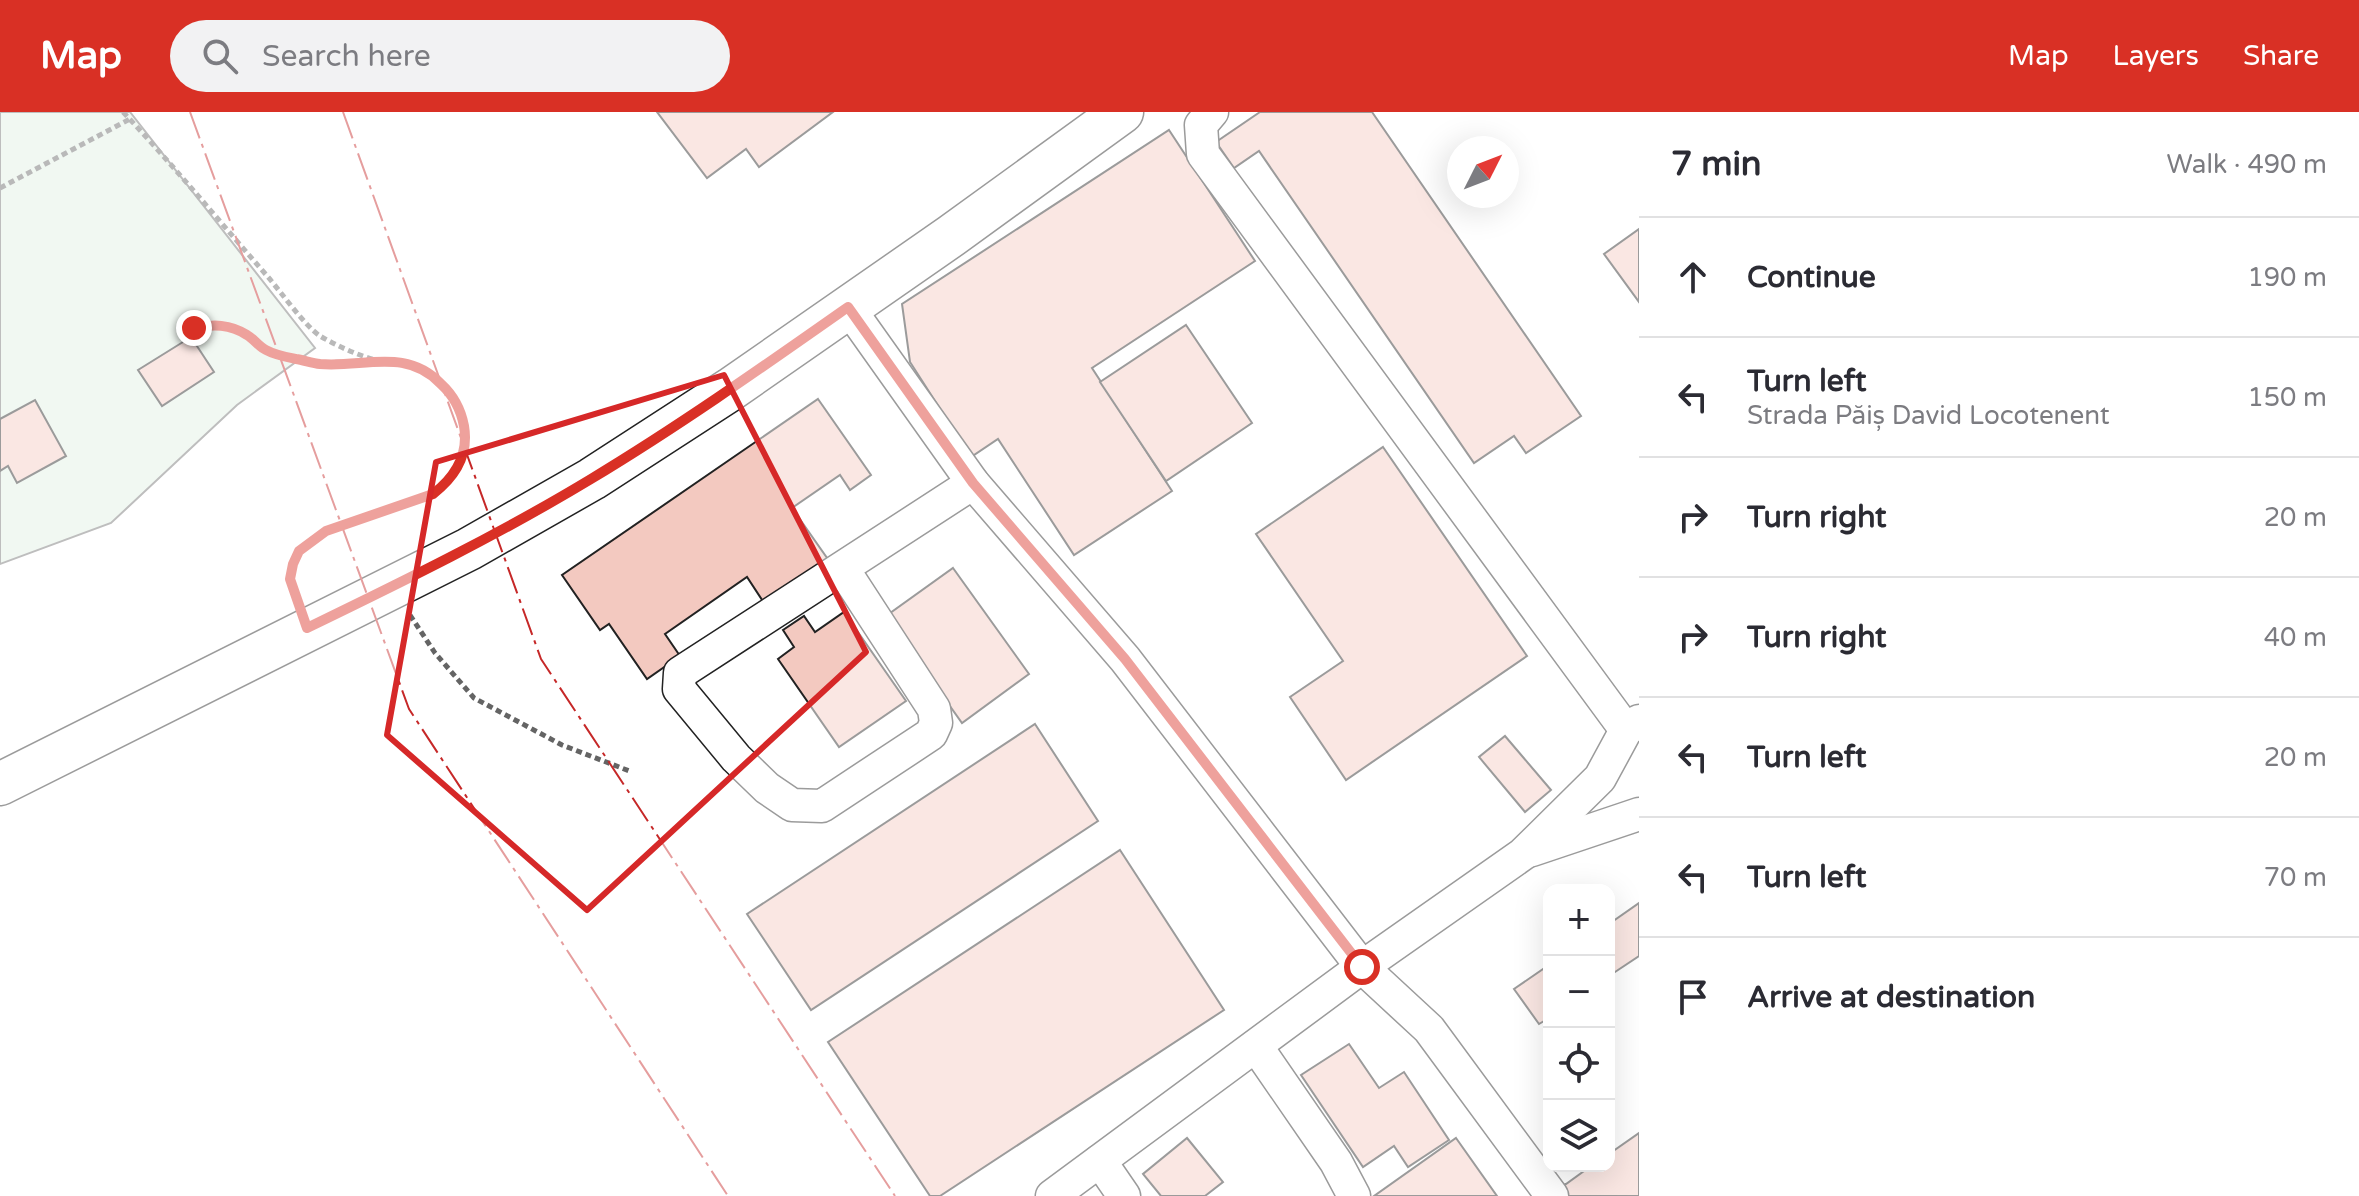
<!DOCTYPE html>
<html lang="en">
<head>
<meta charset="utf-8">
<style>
  :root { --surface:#fff; --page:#f2f2f3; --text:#2b2b33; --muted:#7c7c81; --line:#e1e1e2; --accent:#d93025 }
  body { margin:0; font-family:"Varela Round",sans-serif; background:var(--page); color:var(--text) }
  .controls { position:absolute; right:24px; bottom:24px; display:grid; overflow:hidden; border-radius:16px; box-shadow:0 8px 32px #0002 }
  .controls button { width:72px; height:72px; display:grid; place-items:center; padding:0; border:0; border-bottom:2px solid var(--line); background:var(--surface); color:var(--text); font:40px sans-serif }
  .compass { position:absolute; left:1447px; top:24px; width:72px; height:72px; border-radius:50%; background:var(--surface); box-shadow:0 8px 32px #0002; rotate:48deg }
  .stop { position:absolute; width:24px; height:24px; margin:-18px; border:6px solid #d93025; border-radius:50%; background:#fff }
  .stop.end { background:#d93025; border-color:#fff; box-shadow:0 2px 8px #0008 }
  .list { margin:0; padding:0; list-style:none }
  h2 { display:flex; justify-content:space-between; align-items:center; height:104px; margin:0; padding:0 32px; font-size:34px }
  h2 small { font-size:26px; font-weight:400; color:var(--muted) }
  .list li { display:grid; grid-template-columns:52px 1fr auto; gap:24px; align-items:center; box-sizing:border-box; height:120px; padding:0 32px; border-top:2px solid var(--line) }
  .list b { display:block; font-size:30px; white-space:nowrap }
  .list p { margin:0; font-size:26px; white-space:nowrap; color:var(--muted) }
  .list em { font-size:26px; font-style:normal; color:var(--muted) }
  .icon { flex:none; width:44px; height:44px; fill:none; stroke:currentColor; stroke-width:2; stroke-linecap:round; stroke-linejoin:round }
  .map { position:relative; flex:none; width:1639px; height:1084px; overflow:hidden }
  header { display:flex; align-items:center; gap:48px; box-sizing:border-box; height:112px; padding:0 40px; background:var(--accent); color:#fff }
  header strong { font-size:38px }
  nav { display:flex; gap:44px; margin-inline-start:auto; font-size:28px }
  .search { width:560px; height:72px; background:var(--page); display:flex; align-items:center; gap:20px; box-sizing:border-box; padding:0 28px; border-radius:44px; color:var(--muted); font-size:30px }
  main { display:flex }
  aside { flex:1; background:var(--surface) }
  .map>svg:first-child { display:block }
</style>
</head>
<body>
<header>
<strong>Map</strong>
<div class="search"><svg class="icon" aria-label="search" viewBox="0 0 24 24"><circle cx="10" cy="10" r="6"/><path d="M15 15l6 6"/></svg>Search here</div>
<nav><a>Map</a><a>Layers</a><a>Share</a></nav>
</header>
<main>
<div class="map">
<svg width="1639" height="1084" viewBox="0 0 1639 1084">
  <rect width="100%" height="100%" fill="#fff"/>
  <polygon fill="#e0efe3" stroke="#6f6f6f" stroke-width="2" points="0,0 130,0 315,236 237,293 111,411 0,452"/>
  <g fill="#f3c9c0" stroke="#222" stroke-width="2">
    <polygon points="657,0 833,0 759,55 746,37 707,66"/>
    <polygon points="1260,0 1372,0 1581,304 1526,341 1514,324 1474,351 1259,39 1234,56 1216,30"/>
    <polygon points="1169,18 1255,149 1092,256 1172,379 1074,443 998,327 971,345 910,250 902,192"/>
    <polygon points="1639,117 1639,190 1604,142"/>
    <polygon points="1186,213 1252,311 1166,369 1100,270"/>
    <polygon points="191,225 214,260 162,294 138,258"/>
    <polygon points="818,287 871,363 850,378 840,363 792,396 832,453 768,497 747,465 665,522 680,544 647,567 609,512 600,518 562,463"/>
    <polygon points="35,288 66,344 17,371 8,354 0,359 0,307"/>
    <polygon points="1383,335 1527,544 1346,668 1290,585 1343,549 1256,422"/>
    <polygon points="953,456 1029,562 962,611 886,504"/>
    <polygon points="844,500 906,589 839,635 778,547 794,535 783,518 804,504 815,520"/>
    <polygon points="1035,612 1098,709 811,898 747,802"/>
    <polygon points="1505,624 1551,678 1525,700 1479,645"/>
    <polygon points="1120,738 1224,898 940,1084 930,1084 828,930"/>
    <polygon points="1639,791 1639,844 1609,864 1609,812"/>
    <polygon points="1549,853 1549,906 1539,912 1514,877"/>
    <polygon points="1349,932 1379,976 1404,960 1449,1028 1408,1055 1394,1034 1363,1055 1301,963"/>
    <polygon points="1639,1021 1639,1084 1560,1084 1554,1076 1566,1072 1591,1054 1609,1054 1609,1042"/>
    <polygon points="1187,1026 1223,1070 1205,1084 1161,1084 1143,1062"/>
    <polygon points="1456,1026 1497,1084 1374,1084"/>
  </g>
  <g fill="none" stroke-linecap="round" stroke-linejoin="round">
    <g stroke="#222" stroke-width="35">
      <g id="minor">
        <polyline points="1212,0 1201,13 1203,42 1626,618"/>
        <polyline points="848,195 973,371 1125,547 1362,855 1429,917 1552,1084"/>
        <polyline points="843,457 934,597 936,611 931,622 822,694 792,693 767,676 736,646 679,577 680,561 973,371"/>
        <polyline points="1532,738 1639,702"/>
        <polyline points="1256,934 1336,1050 1354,1084"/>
        <polyline points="1100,1049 1124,1084"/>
        <polyline points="1052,1084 1362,855 1523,742 1600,666 1626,618 1639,609"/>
      </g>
    </g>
    <g stroke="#222" stroke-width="45">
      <polyline id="major" points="0,672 469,437 592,367 731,277 951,124 1122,0"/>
    </g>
    <g stroke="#646464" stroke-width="5" stroke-dasharray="6 4" stroke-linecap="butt">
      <path d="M123 0C173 53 220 110 268 165 281 180 305 214 320 224 337 234 357 243 376 248 408 256 429 250 450 281 475 317 466 356 433 382 401 393 320 413 301 438 289 453 291 468 295 485"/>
      <polyline points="0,76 130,7"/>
      <path d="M194 216C214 212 231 213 248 224 255 228 260 235 268 239 301 254 336 251 372 248"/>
      <polyline points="410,503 435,541 474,586 562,633 632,660"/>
    </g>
    <use href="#minor" stroke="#fff" stroke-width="32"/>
    <use href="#major" stroke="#fff" stroke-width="42"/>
    <g stroke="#c62828" stroke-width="2" stroke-dasharray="28 6 4 6" stroke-linecap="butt">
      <polyline points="190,0 409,597 728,1084"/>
      <polyline points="343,0 541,547 895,1084"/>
    </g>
  </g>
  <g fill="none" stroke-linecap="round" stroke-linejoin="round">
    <path stroke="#d93025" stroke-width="10" d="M194 216C213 212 230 212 247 223 254 227 259 235 266 238 275 243 286 245 296 247 303 248 312 251 320 252 363 256 406 235 441 272 453 283 461 298 464 314 469 343 455 365 433 382L326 419 299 439 293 452 290 467 307 516C404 469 500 422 591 367 679 314 764 254 848 195L973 371 1125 547 1362 855"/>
  </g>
  <path d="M0 0H1639V1084H0ZM724 263 866 540 587 798 387 623 436 350Z" fill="#fff" fill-opacity=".55" fill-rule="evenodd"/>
  <path fill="none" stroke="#d62828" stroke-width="6" stroke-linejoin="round" d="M724 263 866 540 587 798 387 623 436 350Z"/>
</svg>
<div class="controls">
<button>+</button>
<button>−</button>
<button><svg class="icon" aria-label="locate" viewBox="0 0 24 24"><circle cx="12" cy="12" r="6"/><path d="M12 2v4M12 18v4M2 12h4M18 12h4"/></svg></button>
<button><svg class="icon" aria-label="layers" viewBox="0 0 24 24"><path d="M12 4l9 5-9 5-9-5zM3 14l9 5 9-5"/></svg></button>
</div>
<svg class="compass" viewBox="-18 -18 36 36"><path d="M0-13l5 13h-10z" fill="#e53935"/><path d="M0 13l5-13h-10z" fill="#7c7c81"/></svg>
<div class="stop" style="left:1362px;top:855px"></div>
<div class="stop end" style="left:194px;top:216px"></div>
</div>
<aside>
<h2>7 min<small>Walk · 490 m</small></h2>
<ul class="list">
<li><svg class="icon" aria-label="ahead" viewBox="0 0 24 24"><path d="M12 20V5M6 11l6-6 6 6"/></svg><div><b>Continue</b></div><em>190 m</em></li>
<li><svg class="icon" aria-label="left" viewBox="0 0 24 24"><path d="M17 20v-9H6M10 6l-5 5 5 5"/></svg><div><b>Turn left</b><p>Strada Păiș David Locotenent</p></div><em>150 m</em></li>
<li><svg class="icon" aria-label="right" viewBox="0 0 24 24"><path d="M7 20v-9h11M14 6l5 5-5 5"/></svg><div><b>Turn right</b></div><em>20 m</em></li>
<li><svg class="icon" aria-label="right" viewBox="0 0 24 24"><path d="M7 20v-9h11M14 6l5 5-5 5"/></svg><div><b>Turn right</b></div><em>40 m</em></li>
<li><svg class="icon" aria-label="left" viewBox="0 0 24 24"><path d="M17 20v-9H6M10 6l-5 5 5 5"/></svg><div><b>Turn left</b></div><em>20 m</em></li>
<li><svg class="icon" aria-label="left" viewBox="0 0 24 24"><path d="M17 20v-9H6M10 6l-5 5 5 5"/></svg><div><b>Turn left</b></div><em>70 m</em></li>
<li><svg class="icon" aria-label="arrive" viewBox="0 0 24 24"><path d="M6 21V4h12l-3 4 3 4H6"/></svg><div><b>Arrive at destination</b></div></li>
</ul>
</aside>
</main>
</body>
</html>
